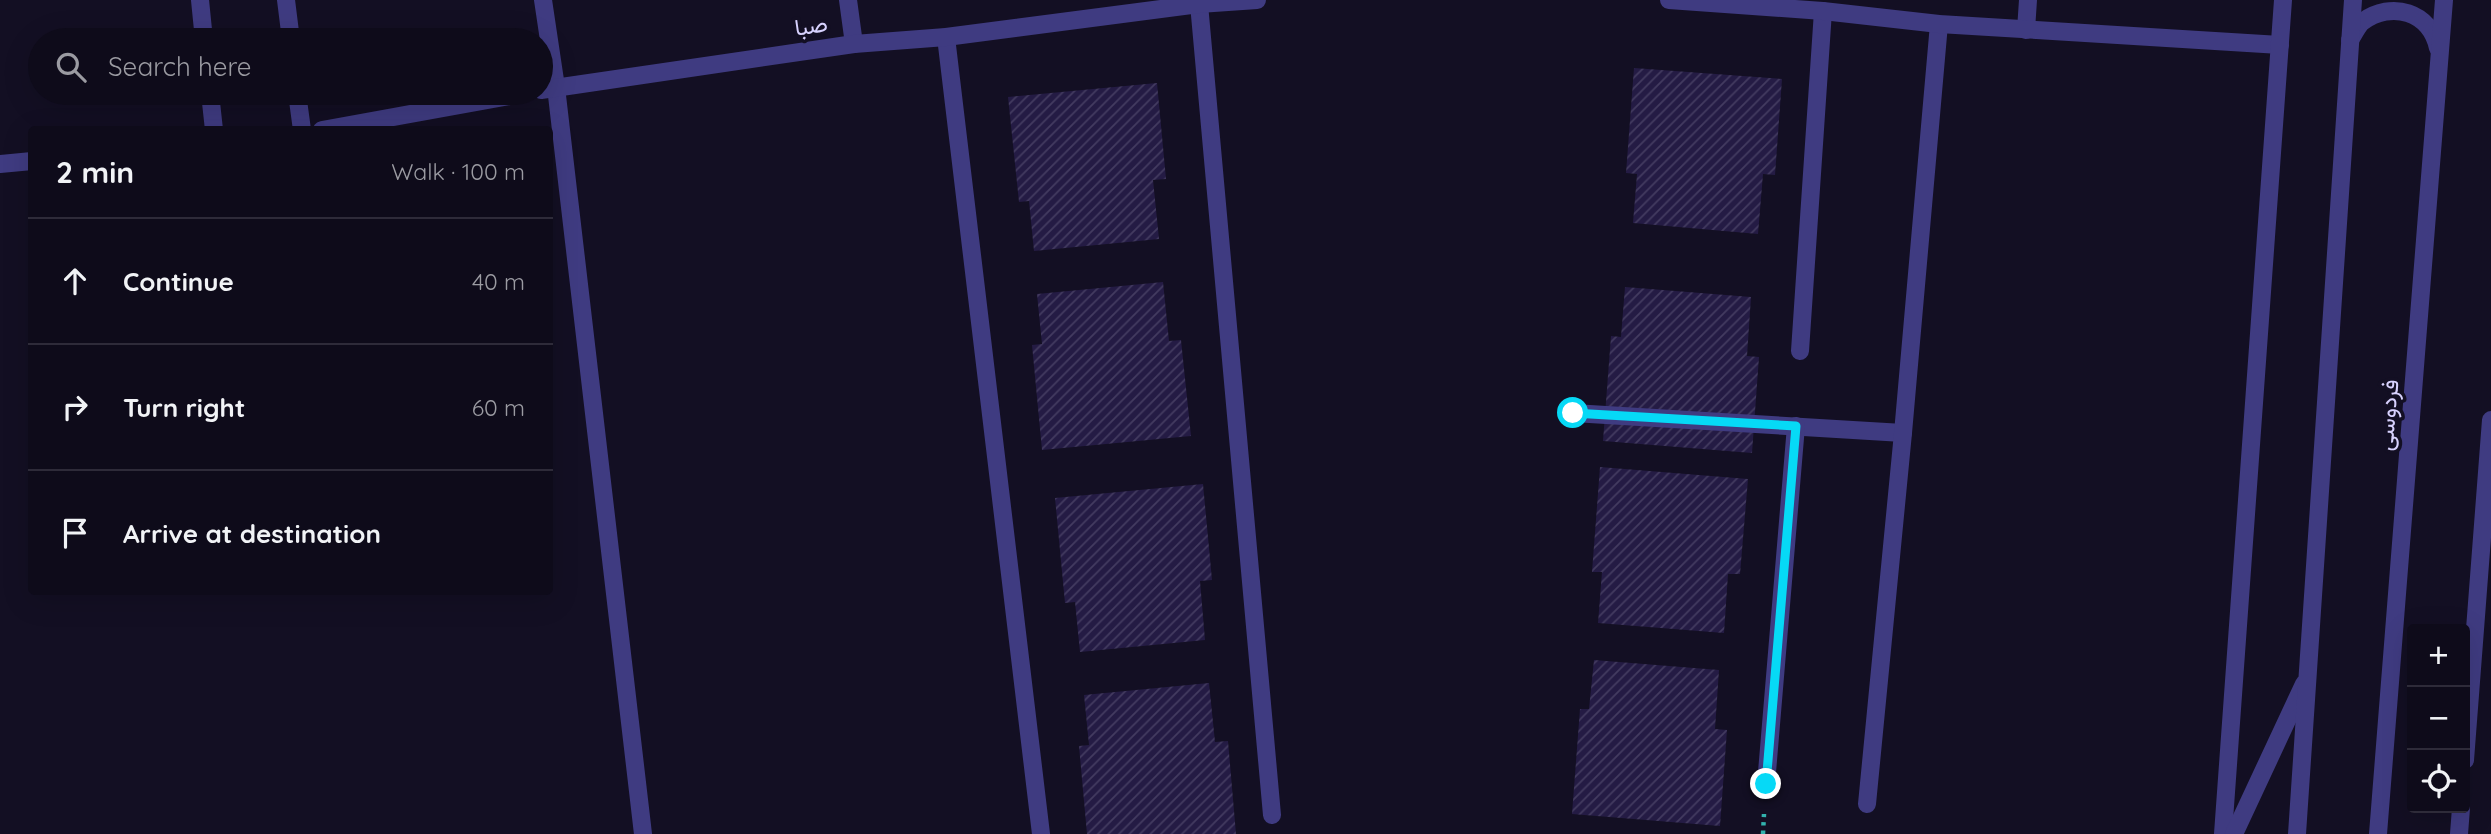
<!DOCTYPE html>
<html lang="en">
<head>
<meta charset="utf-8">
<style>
  :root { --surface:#0e0b1a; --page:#171423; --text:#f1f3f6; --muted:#9b9ba2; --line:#2e2b39 }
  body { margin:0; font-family:Quicksand,Vazirmatn,sans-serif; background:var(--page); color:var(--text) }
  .controls { position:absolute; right:21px; bottom:21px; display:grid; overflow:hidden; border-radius:7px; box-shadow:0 7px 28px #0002 }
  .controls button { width:63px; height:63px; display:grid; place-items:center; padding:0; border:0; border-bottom:2px solid var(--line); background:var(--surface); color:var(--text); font:35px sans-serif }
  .stop { position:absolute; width:21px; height:21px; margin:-16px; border:5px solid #06d9f6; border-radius:50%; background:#fff }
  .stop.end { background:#06d9f6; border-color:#fff; box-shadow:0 2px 7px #0008 }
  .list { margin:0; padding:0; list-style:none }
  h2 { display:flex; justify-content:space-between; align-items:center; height:91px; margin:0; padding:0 28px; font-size:30px }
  h2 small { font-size:23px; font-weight:400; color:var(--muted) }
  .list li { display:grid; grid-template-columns:46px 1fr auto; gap:21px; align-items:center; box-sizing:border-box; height:126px; padding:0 28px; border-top:2px solid var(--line) }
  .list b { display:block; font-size:26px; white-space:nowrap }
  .list em { font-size:23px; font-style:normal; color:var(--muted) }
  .icon { flex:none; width:38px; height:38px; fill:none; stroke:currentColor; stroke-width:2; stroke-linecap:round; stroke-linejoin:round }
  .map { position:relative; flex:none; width:2491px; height:834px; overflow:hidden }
  .search { position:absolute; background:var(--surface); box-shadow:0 7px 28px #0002; left:28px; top:28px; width:525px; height:77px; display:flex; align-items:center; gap:18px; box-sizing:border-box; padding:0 24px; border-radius:38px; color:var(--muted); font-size:26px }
  .panel { position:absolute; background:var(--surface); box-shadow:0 7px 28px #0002; left:28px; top:126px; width:525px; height:469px; border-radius:7px }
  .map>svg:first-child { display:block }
</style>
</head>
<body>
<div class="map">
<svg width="2491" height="834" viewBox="0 0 2491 834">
  <defs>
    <pattern id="building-hatch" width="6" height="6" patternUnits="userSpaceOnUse" patternTransform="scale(1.75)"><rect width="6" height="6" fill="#241b44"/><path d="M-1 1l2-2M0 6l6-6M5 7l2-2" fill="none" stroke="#433b60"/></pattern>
  </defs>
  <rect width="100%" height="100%" fill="#130f23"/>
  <g fill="url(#building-hatch)">
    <polygon points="1634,68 1782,79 1775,175 1763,174 1758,234 1633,223 1637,174 1626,173"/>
    <polygon points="1157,83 1166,179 1153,180 1159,239 1034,251 1029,201 1019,202 1008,97"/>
    <polygon points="1163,282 1169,341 1181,340 1191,436 1042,450 1032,345 1042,344 1037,294"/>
    <polygon points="1625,287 1751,297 1747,356 1759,357 1752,453 1603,441 1611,336 1621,337"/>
    <polygon points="1600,467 1748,479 1740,574 1728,574 1724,633 1598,623 1602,572 1592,572"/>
    <polygon points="1203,484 1212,580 1200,581 1205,640 1080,652 1075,602 1065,603 1055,498"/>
    <polygon points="1594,660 1719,670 1715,729 1727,730 1720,826 1572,814 1580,709 1589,709"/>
    <polygon points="1209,683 1215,742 1228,741 1236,834 1087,834 1079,746 1089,745 1084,695"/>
  </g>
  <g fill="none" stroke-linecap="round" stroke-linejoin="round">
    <polyline stroke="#32b2ad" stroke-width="4.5" stroke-dasharray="3.5 5" stroke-linecap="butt" points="1763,834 1764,814"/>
    <g stroke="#3f3b81" stroke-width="18">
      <polyline points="543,0 556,87 643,834"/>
      <polyline points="848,0 854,44"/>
      <polyline points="1199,4 1272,815"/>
      <polyline points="2026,30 2028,0"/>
      <polyline points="946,37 1041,834"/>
      <polyline points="1800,351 1823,11"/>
      <polyline points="1573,413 1903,433"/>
      <polyline points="1766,784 1796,426"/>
      <polyline points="1867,804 1903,433 1939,24"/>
    </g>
    <g stroke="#3f3b81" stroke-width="18">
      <polyline points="200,0 204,40"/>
      <polyline points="286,0 291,40"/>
      <polyline points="1669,0 1823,11 1939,24 2280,45"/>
      <path d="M2350 40C2354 34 2357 27 2362 22 2392 0 2430 12 2438 48"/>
      <polyline points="541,90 854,44 946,37 1199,4 1257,0"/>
      <polyline points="210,93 214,130"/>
      <polyline points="297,93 302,130"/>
      <polyline points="322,130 526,93"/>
      <polyline points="0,164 32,161"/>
      <polyline points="2465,760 2491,420"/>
      <polyline points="2223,834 2283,0"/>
      <polyline points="2234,834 2304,684"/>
      <polyline points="2297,834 2353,0"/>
      <polyline points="2378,834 2444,0"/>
      <polyline points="2459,834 2461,808"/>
    </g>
  </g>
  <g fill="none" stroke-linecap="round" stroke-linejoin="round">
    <polyline stroke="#06d9f6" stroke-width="9" points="1573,413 1796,426 1766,784"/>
  </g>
  <g text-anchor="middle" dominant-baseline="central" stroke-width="7" stroke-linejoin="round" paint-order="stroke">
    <g font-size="23" fill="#d8d2fe" stroke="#130f23">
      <text transform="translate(811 25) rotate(-8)">صبا</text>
      <text transform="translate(2387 415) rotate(-85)">فردوسی</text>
    </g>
  </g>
</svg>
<div class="controls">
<button>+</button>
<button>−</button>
<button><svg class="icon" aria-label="locate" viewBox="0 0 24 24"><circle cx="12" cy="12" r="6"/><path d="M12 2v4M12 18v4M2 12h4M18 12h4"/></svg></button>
</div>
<div class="stop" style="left:1573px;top:413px"></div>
<div class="stop end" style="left:1766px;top:784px"></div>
<div class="search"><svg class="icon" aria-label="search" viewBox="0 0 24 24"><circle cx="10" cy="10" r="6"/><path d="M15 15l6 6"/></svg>Search here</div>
<section class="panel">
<h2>2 min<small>Walk · 100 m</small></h2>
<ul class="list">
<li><svg class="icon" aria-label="ahead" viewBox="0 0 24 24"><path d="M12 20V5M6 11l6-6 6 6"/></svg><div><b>Continue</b></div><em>40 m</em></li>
<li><svg class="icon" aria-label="right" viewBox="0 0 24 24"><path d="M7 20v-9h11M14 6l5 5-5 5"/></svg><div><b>Turn right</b></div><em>60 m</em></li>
<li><svg class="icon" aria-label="arrive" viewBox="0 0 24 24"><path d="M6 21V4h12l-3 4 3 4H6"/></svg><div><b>Arrive at destination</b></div></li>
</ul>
</section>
</div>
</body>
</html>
